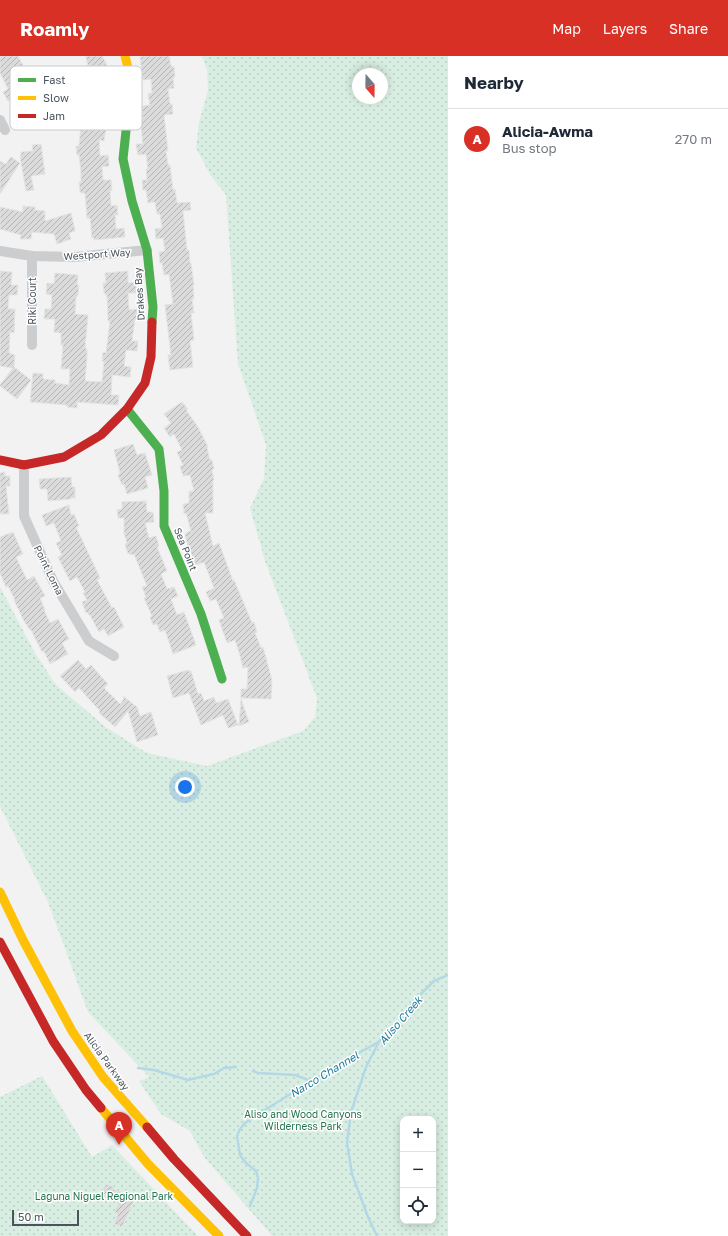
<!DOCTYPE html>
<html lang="en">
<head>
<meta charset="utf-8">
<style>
  :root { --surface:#fff; --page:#f6f6f7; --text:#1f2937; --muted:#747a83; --line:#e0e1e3; --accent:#d93025 }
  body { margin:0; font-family:"Golos Text",sans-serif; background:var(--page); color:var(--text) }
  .controls { position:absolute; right:12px; bottom:12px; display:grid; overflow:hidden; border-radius:8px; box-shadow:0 2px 10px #0003 }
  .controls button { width:36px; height:36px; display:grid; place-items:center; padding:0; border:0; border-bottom:1px solid var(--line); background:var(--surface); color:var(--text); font:20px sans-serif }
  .compass { position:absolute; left:352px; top:12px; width:36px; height:36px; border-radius:50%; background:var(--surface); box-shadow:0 2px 10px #0003; rotate:160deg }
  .scale { position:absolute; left:12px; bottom:10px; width:67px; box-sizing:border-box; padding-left:4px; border:2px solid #4b535c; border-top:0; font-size:11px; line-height:14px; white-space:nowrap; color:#4b535c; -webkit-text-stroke:3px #fff; paint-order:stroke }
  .you { position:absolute; left:185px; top:731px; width:14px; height:14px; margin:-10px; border:3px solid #fff; border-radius:50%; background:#1a73e8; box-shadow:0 0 0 6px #1a73e833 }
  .badge { display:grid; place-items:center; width:26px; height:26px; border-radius:50%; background:var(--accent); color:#fff; font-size:13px; font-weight:700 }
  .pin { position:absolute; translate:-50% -33px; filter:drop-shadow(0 1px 2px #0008) }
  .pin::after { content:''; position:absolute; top:21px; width:14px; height:12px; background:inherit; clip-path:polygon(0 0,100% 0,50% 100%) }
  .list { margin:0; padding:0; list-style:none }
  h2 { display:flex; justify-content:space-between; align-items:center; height:52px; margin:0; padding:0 16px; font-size:17px }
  h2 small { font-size:13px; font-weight:400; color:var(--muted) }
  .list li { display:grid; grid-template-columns:26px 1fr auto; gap:12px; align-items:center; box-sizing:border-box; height:60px; padding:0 16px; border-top:1px solid var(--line) }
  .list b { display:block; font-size:15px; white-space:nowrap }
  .list p { margin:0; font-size:13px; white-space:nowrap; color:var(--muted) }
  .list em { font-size:13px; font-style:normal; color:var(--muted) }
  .icon { flex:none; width:22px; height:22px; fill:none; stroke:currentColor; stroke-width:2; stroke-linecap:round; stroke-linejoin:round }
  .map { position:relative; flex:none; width:448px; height:1180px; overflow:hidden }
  header { display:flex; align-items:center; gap:24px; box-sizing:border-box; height:56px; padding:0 20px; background:var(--accent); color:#fff }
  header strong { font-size:19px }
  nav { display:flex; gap:22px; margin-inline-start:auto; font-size:14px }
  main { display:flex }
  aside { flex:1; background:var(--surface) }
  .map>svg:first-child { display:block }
</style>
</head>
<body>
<header>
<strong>Roamly</strong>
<nav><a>Map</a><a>Layers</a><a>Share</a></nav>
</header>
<main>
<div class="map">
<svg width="448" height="1180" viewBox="0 0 448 1180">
  <defs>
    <pattern id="green-dots" width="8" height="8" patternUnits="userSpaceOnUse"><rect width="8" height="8" fill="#d9eee2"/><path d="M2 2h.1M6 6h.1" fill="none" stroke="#bccec4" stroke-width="1.8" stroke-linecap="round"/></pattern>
    <pattern id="building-hatch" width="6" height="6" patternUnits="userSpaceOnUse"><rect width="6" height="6" fill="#dbdbdc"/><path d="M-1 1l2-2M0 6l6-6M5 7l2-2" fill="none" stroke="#b4b4b6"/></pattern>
  </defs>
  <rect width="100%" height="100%" fill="#f2f2f2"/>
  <g fill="url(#green-dots)" fill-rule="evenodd">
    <path d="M202 0H448V1180H272L204 1101 190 1075 161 1058 139 1025 149 1021 88 956 48 846 0 750V531L35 597 56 629 107 672 147 697 207 710 303 675 315 661 317 642 265 505 250 452 264 422 266 389 238 308 226 139 211 120 196 92 199 67 208 34 207 14ZM358 18H382V42H358ZM403 1063H433V1165H403Z"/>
    <polygon points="42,1020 92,1101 112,1089 198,1180 0,1180 0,1041"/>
  </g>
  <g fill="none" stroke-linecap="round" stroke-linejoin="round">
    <g stroke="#b3d9e6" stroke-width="2.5">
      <polyline points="138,1012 154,1014 188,1024 214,1018 224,1012 236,1011"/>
      <polyline points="253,1015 258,1017 295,1019 311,1025"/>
      <polyline points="250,1150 257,1132 258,1122 256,1115 246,1107 240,1099 237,1080 240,1073 245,1067 260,1057 331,1013 380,985"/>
      <polyline points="377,1180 368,1161 352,1118 347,1087 351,1056 366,1011 380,984 401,964 414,945 434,925 448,919"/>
    </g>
  </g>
  <g fill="url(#building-hatch)" stroke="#e3e4e4">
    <polygon points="0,0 18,0 34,30 33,31 37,38 34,40 36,43 23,50 21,46 18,48 15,41 8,45 3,36 8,33 0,17"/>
    <polygon points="86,0 102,0 106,7 107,16 113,15 116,29 107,31 107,48 114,49 112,73 106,72 104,85 99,84 100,100 108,99 109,110 102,111 103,124 111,124 112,134 110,135 111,150 117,149 118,159 115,159 116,173 124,172 125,181 94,184 94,182 92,182 90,162 87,162 85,137 81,137 81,136 80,136 79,126 81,126 81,116 79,99 77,99 76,90 79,90 82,60 84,60 85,48 86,48 87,36 92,36"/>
    <polygon points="144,0 169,0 171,10 173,10 173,12 174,11 175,21 173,22 174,32 168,33 170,48 172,48 173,58 164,59 168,95 166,95 168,109 170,109 173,134 175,133 177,147 190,146 191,154 183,155 187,194 189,194 190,207 191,207 194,229 193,229 194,243 192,243 194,257 191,257 194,284 190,285 193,311 170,314 168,299 171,299 165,249 173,248 169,218 164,219 162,207 160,207 159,196 165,195 163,182 156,183 155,173 162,172 160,158 157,158 155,146 148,147 146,134 143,134 142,124 147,124 146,113 148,113 146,98 138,99 136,88 143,88 140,64 143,63 142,50 150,49 148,38 152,37 151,23 143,24 140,1"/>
    <polygon points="41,88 45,118 31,120 34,134 26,135 20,100 21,99 21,96 33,95 32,89"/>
    <polygon points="11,101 20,107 0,138 0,105 6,108"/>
    <polygon points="23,150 35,151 35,154 45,155 45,165 71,157 75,175 69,177 71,183 57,188 54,178 32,176 31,183 20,183 21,179 0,173 0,151 23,156"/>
    <polygon points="0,215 12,216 11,229 18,229 17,239 9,239 8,253 15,253 14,277 10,276 9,297 15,299 14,311 31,324 17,343 0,330 0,329 13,312 0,310"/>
    <polygon points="128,215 128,227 136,226 136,237 128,237 129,254 137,253 137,263 135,263 132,285 138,285 137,295 126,294 124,310 131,311 130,321 112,319 111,339 119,339 118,349 77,346 77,352 67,351 67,349 30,346 33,317 43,318 43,323 55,324 55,327 69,329 70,313 61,313 63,289 61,289 61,277 54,276 55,263 44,263 45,253 51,253 52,239 46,238 47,227 54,228 55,217 78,219 77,229 79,229 78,239 76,241 75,258 88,259 85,292 87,293 87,302 85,325 102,326 104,305 102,305 103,296 106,297 110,265 108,265 107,239 105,239 105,237 104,237 103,227 106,227 105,217"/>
    <polygon points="182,346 188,353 186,354 198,371 208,391 207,392 210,404 212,404 214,413 212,414 214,424 213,424 213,457 205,457 213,490 219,487 233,525 234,524 252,567 254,566 257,576 255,577 261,592 263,591 272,624 271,643 241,642 241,633 247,633 248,611 243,612 239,596 235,584 227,587 219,564 224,562 216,543 210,545 206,536 214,532 204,506 196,509 188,491 185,478 187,477 187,476 191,475 186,457 184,458 183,448 189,447 189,435 194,435 190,419 183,420 180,410 183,409 177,396 182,394 174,378 170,381 164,372 171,367 164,358"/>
    <polygon points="133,388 137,399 145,397 152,419 145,421 148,432 127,438 124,428 122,429 118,419 120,417 114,394"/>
    <polygon points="5,416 5,420 10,420 10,430 6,430 9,458 0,458 0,417"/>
    <polygon points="71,421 72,431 75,431 75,442 71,442 71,443 48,445 47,433 40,433 39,423"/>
    <polygon points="146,445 147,456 153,456 154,466 145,467 149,482 156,480 159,490 157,491 167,515 161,518 167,533 174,531 178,540 171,543 177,559 184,556 196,589 173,598 165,574 160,576 157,568 153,569 150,561 152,560 144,542 146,541 142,531 147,530 134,498 130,499 129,497 128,498 125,488 127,487 124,477 124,462 118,462 117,454 122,453 122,446"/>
    <polygon points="69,449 71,459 74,458 79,470 76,471 100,522 97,524 112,552 114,551 124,571 108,580 104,573 99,576 90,559 89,559 87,556 86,557 82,546 87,544 83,537 85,536 77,521 70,525 58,501 62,499 56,487 61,485 54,467 46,470 42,459"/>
    <polygon points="13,476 23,498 16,501 27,524 34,520 45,540 40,542 45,554 44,554 50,567 58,563 69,583 62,587 68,598 50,608 44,595 42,596 31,574 30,574 24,565 14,544 15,544 8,530 6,531 0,517 0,481"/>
    <polygon points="78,604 86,613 91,609 108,628 104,632 120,648 124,643 123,640 137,651 140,660 151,656 158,679 137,686 128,655 115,671 99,657 100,655 79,632 75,636 60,620"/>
    <polygon points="188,614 188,615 191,615 198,638 201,637 204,645 214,641 216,647 228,643 238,669 228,672 223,659 201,669 189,637 173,642 167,620"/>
    <polygon points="241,643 249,666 239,670"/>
    <polygon points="106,1128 114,1131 113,1133 135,1143 122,1171 114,1168 118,1158 114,1156 119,1146 101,1138"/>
  </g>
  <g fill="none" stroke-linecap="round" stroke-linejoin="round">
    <g stroke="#cccdcf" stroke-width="10">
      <polyline points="0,64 5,74"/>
      <polyline points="0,195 32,200 75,201 147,194"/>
      <polyline points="32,289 32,200"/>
      <polyline points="24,409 24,460 53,525 89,585 114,600"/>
    </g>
    <g stroke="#4caf50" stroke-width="9">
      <polyline points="128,56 123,103 132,145 147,194 153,251 152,266"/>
      <polyline points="127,353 159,393 164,435 164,470 201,558 222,623"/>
    </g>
    <g stroke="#ffc107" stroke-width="9">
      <path d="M125 0C131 20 130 36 128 56"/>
      <polyline points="0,836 23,884 72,975 103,1021 147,1071"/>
      <polyline points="101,1052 148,1108 219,1180"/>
    </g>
    <g stroke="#c62828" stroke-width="9">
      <polyline points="0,404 24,409 64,401 101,379 127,353 145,327 151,301 152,266"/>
      <polyline points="0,886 53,985 86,1034 101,1052"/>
      <polyline points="147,1071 174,1103 247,1180"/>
    </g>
  </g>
  <g text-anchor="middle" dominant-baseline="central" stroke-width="3" stroke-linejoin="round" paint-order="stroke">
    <g font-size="10" fill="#4b535c" stroke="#fff">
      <text transform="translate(97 198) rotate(-4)">Westport Way</text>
      <text transform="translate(139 238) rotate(-94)">Drakes Bay</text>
      <text transform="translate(32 245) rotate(-90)">Riki Court</text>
      <text transform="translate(186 493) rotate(68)">Sea Point</text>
      <text transform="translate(49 514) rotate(64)">Point Loma</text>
      <text transform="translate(107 1005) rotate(54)">Alicia Parkway</text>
    </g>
    <g font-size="10" fill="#237550" stroke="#fff">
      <text x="303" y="1058">Aliso and Wood Canyons<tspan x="303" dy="12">Wilderness Park</tspan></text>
      <text x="104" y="1140">Laguna Niguel Regional Park</text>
    </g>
    <g font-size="11" font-style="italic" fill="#1f7a9a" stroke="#fff">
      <text transform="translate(400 964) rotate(-49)">Aliso Creek</text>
      <text transform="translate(324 1018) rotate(-31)">Narco Channel</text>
    </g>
  </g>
  <rect x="10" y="10" width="132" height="64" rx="6" fill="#fff" stroke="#c9cbce" stroke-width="1"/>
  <rect x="18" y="22" width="18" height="4" fill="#4caf50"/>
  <rect x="18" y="40" width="18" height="4" fill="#ffc107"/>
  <rect x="18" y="58" width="18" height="4" fill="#c62828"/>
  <g font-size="11" fill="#4b535c">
    <text x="43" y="28">Fast</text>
    <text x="43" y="46">Slow</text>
    <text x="43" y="64">Jam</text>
  </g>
</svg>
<div class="controls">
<button>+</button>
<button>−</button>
<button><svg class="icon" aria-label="locate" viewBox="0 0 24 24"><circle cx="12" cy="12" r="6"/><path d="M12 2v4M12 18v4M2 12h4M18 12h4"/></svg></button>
</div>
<svg class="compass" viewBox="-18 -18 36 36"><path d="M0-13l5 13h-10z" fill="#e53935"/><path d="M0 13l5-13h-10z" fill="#747a83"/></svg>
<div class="scale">50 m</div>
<div class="you"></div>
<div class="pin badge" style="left:119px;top:1089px">A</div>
</div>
<aside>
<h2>Nearby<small></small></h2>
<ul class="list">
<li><span class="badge">A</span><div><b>Alicia-Awma</b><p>Bus stop</p></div><em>270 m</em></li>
</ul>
</aside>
</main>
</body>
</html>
